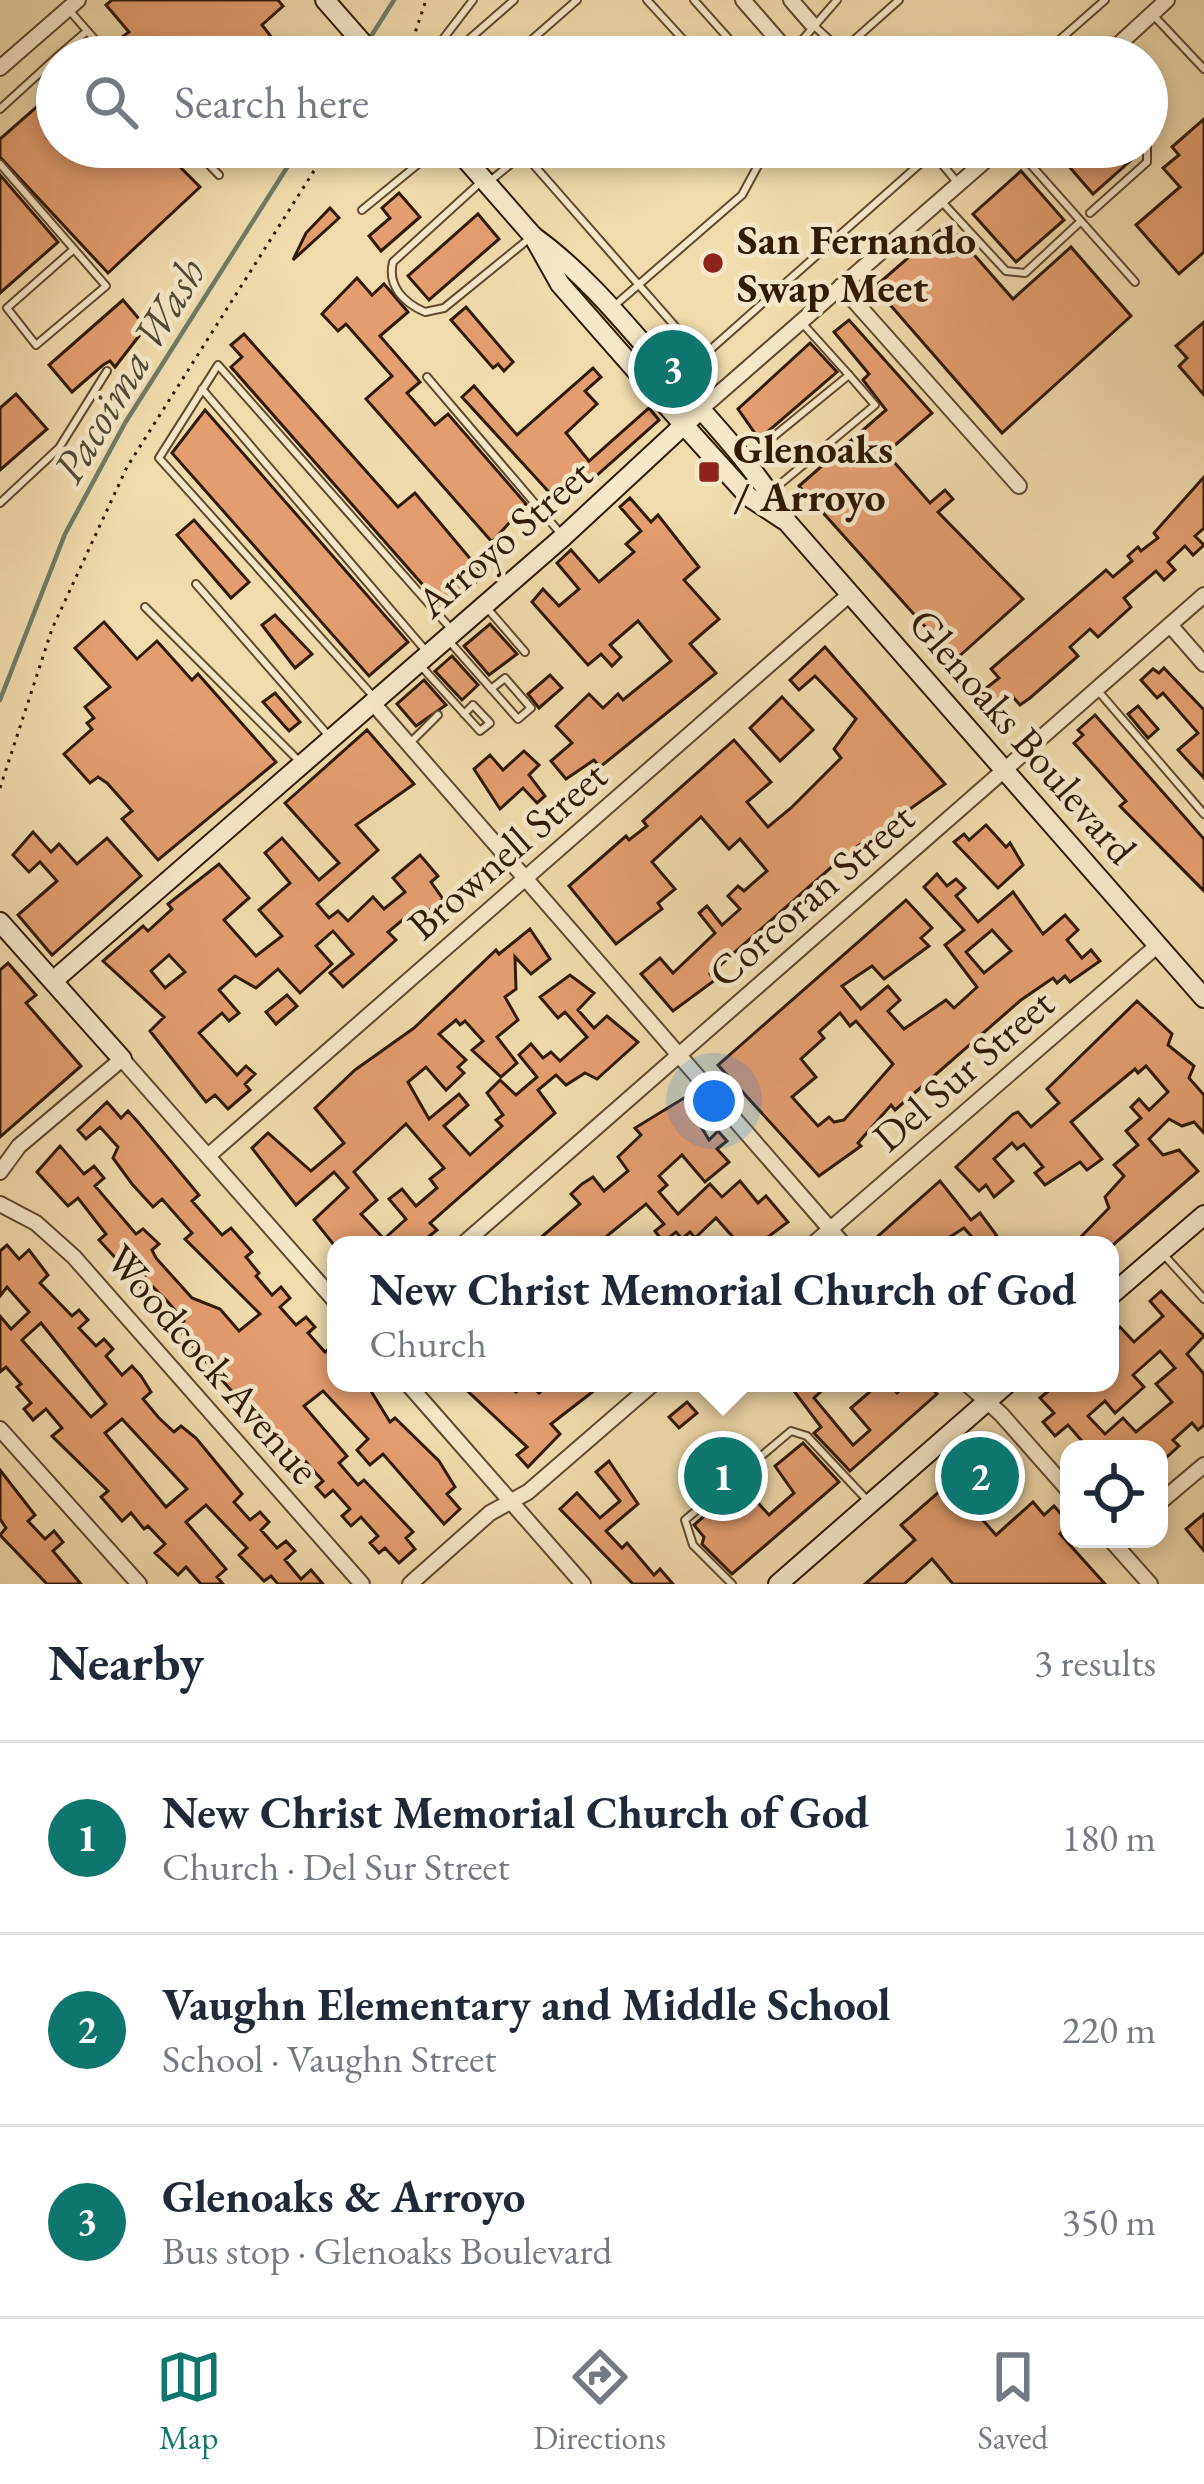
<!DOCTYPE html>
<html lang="en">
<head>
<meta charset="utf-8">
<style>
  :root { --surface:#fff; --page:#f6f6f7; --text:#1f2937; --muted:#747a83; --line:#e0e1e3; --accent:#0f766e }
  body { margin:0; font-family:"EB Garamond",serif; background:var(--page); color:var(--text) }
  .controls { position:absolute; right:36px; bottom:36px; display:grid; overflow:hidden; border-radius:24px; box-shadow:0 6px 18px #0003 }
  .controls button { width:108px; height:108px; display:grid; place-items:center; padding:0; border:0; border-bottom:3px solid var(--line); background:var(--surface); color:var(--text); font:60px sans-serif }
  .you { position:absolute; left:714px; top:1101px; width:42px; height:42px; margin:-30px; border:9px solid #fff; border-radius:50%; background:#1a73e8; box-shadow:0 0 0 18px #1a73e833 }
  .badge { display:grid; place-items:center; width:78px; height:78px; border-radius:50%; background:var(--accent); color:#fff; font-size:39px; font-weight:700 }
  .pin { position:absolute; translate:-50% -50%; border:6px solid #fff; box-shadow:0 3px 12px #0006 }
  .popup { position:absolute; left:327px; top:1236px; width:792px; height:156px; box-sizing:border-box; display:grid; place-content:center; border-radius:24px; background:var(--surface); filter:drop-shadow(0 3px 9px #0005); font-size:39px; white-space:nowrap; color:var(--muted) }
  .popup b { font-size:45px; color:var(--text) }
  .popup::after { content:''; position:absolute; left:50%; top:100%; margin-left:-24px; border:24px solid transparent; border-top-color:var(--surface) }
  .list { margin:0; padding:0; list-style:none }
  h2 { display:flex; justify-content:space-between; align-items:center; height:156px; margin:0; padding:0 48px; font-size:51px }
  h2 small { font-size:39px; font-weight:400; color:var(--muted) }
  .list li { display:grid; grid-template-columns:78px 1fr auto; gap:36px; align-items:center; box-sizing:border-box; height:192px; padding:0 48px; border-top:3px solid var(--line) }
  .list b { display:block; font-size:45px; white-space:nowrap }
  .list p { margin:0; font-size:39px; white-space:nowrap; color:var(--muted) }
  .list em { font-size:39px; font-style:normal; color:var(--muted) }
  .icon { flex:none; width:66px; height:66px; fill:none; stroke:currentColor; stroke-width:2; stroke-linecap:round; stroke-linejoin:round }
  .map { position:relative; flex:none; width:1204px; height:1584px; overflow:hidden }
  .search { position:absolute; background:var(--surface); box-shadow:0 6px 18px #0003; left:36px; right:36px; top:36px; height:132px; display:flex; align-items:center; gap:30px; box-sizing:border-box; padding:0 42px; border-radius:66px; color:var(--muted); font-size:45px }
  .sheet { height:732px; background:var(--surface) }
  nav { display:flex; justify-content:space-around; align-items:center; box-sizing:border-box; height:168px; border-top:3px solid var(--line); background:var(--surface); font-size:33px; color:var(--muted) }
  nav a { display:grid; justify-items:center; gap:6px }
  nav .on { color:var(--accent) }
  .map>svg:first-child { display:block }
</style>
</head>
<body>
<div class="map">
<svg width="1204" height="1584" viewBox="0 0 1204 1584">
  <rect width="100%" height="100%" fill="#efdbab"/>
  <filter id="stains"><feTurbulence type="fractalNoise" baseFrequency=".00167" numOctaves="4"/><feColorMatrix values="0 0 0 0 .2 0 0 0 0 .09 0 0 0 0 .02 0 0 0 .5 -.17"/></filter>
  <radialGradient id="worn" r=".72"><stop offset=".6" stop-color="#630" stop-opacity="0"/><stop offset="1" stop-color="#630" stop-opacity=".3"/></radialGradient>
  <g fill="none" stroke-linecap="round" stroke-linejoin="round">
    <g stroke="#707b68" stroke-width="4.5">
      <polyline points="368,41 394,0"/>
      <polyline points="0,700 65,534 125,423 300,147"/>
    </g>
  </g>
  <g fill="#e49d6f" stroke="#301a04" stroke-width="3" fill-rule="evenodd">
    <polygon points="112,0 278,0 283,6 262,25 287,57 251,57 239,45 225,57 151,57 142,46 135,52 122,37 129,32 106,5"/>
    <polygon points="57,89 57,147 160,147 200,187 108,273 0,157 0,139"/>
    <polygon points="1204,119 1204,252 1179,274 1136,225 1180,187 1163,168 1179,155 1172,147"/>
    <polygon points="1052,147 1139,147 1139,153 1093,194"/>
    <polygon points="1021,171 1064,220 1016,262 973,214"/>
    <polygon points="0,175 58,242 0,293"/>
    <polygon points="399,193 420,217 381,251 369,236 390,218 382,208"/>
    <polygon points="330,208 339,218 293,260 306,233"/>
    <polygon points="478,214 499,239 429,300 408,276"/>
    <polygon points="947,224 1013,299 1071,247 1131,316 1002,433 878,291 878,284"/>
    <polygon points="357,278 372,295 384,284 408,312 380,336 420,382 407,393 435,425 448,414 526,504 492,542 366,399 392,376 346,324 338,331 322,314"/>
    <polygon points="123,300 146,327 115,367 110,361 103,365 72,392 49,365"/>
    <polygon points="466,307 513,362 504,371 498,364 493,368 451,320"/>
    <polygon points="849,320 932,413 886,453 930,503 945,490 953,499 938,512 1023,599 955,660 799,486 886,410 863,380 869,374 834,332"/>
    <polygon points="1204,322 1204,395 1179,366 1187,358 1176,346"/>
    <polygon points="244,334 398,507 415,493 484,575 445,610 231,367 242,357 231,345"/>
    <polygon points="810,343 837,372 759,439 738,409"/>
    <polygon points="593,368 601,377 585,391 597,404 566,433 589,461 649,408 659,420 587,484 583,479 558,502 462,397 474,386 517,435"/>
    <polygon points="16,394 47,429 0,470 0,408"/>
    <polygon points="205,410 408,642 369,676 172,453"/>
    <polygon points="1204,477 1204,528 1195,536 1204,545 1193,555 1185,546 1168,562 1175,570 1164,580 1156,571 1124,598 1131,607 1098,637 1090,629 1070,647 1078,656 1030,698 1020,705 1012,696 1001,707 985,689 999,678 991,669 1106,570 1113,577 1132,561 1128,556 1138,547 1141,551 1158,538 1154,533"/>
    <polygon points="630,498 651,522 658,515 699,567 684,580 719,619 690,644 716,673 600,767 594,760 566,779 551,761 572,743 556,726 589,694 603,708 618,694 623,700 671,661 638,621 610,645 621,657 612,666 601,654 588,665 532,602 543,589 559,606 579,589 557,563 571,550 599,582 634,552 626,544 641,531 620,507"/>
    <polygon points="194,520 249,582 231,598 177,535"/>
    <polygon points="275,615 312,654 295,668 262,625"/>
    <polygon points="104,622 137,659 157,641 192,680 198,674 276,762 158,860 122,819 132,811 107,783 98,777 90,783 64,754 92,729 87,723 94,718 85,707 110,687 75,648"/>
    <polygon points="490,624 517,654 489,675 464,646"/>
    <polygon points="825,647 945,784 844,856 710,974 715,980 673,1011 641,974 660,958 673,973 715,933 699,913 707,906 722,925 740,909 728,896 738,886 744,891 767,871 740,839 729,849 701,817 652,862 675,889 658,903 662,909 616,944 569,886 626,836 629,840 647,826 643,821 734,740 771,782 747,802 768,827 791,808 841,758 834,749 856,719 815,676 799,690 790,680"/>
    <polygon points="452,656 478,685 462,700 435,671"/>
    <polygon points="1164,668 1204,710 1204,778 1178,750 1198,733 1163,693 1157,698 1141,680 1153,669 1159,673"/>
    <polygon points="550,675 562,688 539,708 528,694"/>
    <polygon points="424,680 446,705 416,726 397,704"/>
    <polygon points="275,693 300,722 289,731 263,702"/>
    <polygon points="782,697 813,730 780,761 750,728"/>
    <polygon points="1138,706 1158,729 1148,738 1128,714"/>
    <polygon points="1095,715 1204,839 1204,891 1120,806 1126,801 1074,743 1083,735 1078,730"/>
    <path d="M367 730 414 784 356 825 378 850 317 904 329 918 338 911 348 921 373 897 384 909 405 892 393 878 420 855 438 876 431 882 443 899 414 924 406 917 388 932 396 940 343 987 330 973 353 954 333 931 316 946 332 964 300 993 278 969 256 988 235 976 219 990 239 1013 229 1021 222 1013 199 1033 237 1075 246 1066 255 1074 245 1084 250 1090 228 1109 215 1095 206 1102 150 1031 164 1017 103 961 143 926 148 931 172 909 168 904 219 864 249 898 224 920 256 956 282 936 259 910 290 883 265 853 282 838 319 880 339 863 285 803ZM169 955 185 972 165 988 151 971Z"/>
    <polygon points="524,751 539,765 529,775 545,796 537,803 523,788 500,809 474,769 490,755 503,770"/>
    <polygon points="986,825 1006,847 1010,843 1023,865 998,888 954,842 964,834 969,840"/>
    <polygon points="33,832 51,852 59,844 77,864 107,838 141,876 52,955 18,915 57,881 40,862 29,872 13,855"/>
    <path d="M937 874 947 886 956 879 965 888 956 896 978 922 1013 892 1043 934 1065 915 1078 930 1067 940 1082 958 1091 950 1100 961 1070 982 1065 976 1057 983 1053 978 1021 1000 895 1110 891 1105 858 1143 861 1146 819 1176 718 1065 906 900 932 928 921 938 929 946 884 979 872 966 842 986 861 1009 888 986 900 1000 888 1011 904 1029 946 1000 954 1008 977 987 945 945 964 930 924 887ZM992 930 1011 951 984 973 966 952ZM840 1013 850 1026 856 1021 893 1064 844 1120 834 1122 829 1117 818 1126 792 1097 816 1077 801 1059 824 1038 819 1032Z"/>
    <path d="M530 929 550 959 531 974 515 957 516 989 505 997 518 1020 497 1037 517 1063 501 1077 472 1050 483 1041 465 1021 460 1025 456 1020 439 1034 466 1060 458 1067 464 1073 446 1090 426 1067 408 1082 429 1119 459 1094 468 1105 444 1126 470 1155 502 1126 496 1120 503 1115 487 1093 500 1080 516 1095 537 1077 519 1055 531 1044 543 1058 551 1052 560 1061 587 1037 565 1012 558 1018 540 997 570 975 594 993 578 1010 594 1028 607 1016 638 1042 597 1079 585 1073 566 1085 556 1075 538 1090 555 1113 430 1223 437 1230 418 1245H334L314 1220 348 1188 334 1172 296 1205 252 1148 268 1133 311 1171 344 1143 315 1108 355 1070 414 1028 496 950 499 954ZM406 1124 444 1168 430 1179 437 1188 416 1206 402 1189 389 1199 406 1219 384 1239 361 1214 377 1200 354 1172Z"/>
    <polygon points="8,963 36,995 26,1003 81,1066 0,1137 0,970"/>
    <polygon points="287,995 297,1006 276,1024 266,1012"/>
    <polygon points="1137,1001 1172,1034 1168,1045 1194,1066 1189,1078 1204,1095 1204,1133 1194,1122 1182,1126 1169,1119 1149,1139 1163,1155 1179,1150 1198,1171 1113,1245 1073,1245 1109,1208 1105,1197 1124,1176 1114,1165 1138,1145 1126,1131 1141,1118 1131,1107 1139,1099 1149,1110 1168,1092 1146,1066 1138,1073 1135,1069 1071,1122 1102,1159 1087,1170 1080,1162 1045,1185 1035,1173 1043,1167 1024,1144 1017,1149 1012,1143 994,1159 1013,1181 994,1197 986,1185 979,1191 975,1187 956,1167 1013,1114 1018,1112 1031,1127 1059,1103 1047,1089"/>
    <polygon points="684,1098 709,1140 718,1131 727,1141 717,1149 729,1162 705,1182 682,1155 659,1176 667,1185 659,1192 678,1214 710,1184 722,1197 740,1181 758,1203 766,1196 788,1222 757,1245 740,1245 716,1218 695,1238 690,1232 682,1239 676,1232 663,1242 655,1231 664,1224 646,1204 596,1245 532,1245 580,1204 571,1194 582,1184 593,1177 604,1191 628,1171 618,1157 641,1135 635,1128"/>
    <polygon points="107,1102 121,1118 128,1111 138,1122 199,1195 192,1201 222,1235 231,1228 252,1252 246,1257 259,1273 256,1276 272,1295 281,1287 290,1298 280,1307 296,1325 306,1317 315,1327 308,1333 325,1352 336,1342 336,1383 366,1383 390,1422 395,1418 439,1461 455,1487 447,1494 460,1509 444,1524 383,1454 370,1465 357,1450 368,1439 323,1391 304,1406 347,1456 339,1463 358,1485 364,1480 413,1532 406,1538 415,1549 399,1563 385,1548 379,1553 370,1543 378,1536 361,1517 351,1526 342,1516 350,1509 333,1490 325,1497 316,1487 323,1481 306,1462 300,1468 290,1458 189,1342 177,1326 184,1321 168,1302 153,1287 146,1293 137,1283 146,1275 129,1256 121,1264 99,1240 106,1234 78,1198 68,1206 37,1172 60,1146 84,1174 94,1166 104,1178 95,1186 136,1234 143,1229 159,1244 152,1250 156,1258 192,1298 220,1309 239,1331 260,1314 185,1239 192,1233 162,1199 153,1207 132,1184 113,1158 118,1147 100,1127 86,1139 78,1130"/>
    <polygon points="940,1181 971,1220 980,1213 997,1236 979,1245 964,1228 937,1245 882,1245 876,1238"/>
    <path d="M7 1245 19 1259 29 1250 48 1275 40 1283 72 1316 79 1310 88 1320 79 1328 96 1346 104 1339 113 1349 106 1356 122 1375 132 1366 141 1376 151 1392 143 1399 159 1418 174 1432 181 1426 196 1438 242 1494 234 1502 250 1520 260 1512 269 1522 261 1530 277 1548 286 1541 295 1551 285 1560 301 1579 311 1570 323 1584H278L271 1576 264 1581 239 1555 247 1548 206 1505 186 1522 226 1569 217 1577 223 1584H201L186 1567 178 1575 155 1553 165 1544 148 1526 144 1529 131 1513 122 1521 101 1497 108 1491 52 1436 62 1428 46 1409 33 1420 24 1409 31 1403 17 1387 21 1384 6 1367 0 1372V1316L11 1329 29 1312 7 1287 0 1296V1251ZM41 1323 106 1404 91 1417 22 1340ZM122 1419 187 1489 166 1507 105 1433Z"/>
    <path d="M1161 1291 1204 1336 1187 1354 1204 1374V1425L1198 1430 1192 1423 1173 1440 1179 1446 1159 1464V1449H1089L1068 1425 1055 1436 1043 1422 1054 1413 1040 1398 1058 1383H1072L1078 1390 1087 1383H1110V1336L1120 1327 1134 1342 1163 1316 1150 1301ZM1160 1351 1175 1368 1156 1384 1172 1402 1136 1432 1123 1418 1105 1434 1088 1416 1105 1401 1115 1413 1144 1387 1133 1375Z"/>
    <polygon points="459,1383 504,1383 516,1392 528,1383 539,1393 551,1383 604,1383 551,1424 560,1434 528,1467 517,1455 527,1447"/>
    <polygon points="788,1383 806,1388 830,1383 814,1398 853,1445 870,1430 851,1408 880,1383 888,1383 897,1393 908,1383 916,1390 927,1383 937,1394 850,1471 814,1433 821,1427"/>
    <polygon points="687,1402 697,1413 679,1428 669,1417"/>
    <polygon points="803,1443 839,1482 732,1574 702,1544 704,1537 694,1525 741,1484 769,1515 794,1493 775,1466"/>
    <polygon points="987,1450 1003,1469 967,1502 996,1535 1033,1502 1044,1515 1054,1506 1069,1523 1060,1534 1105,1584 953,1584 932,1559 904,1584 865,1584 915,1540 901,1525"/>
    <polygon points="609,1461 638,1504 606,1531 622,1548 627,1543 654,1575 660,1569 673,1584 633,1584 560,1509 577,1493 600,1518 620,1501 596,1472"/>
    <polygon points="0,1470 35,1515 28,1521 45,1539 54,1531 63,1542 53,1551 81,1584 47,1584 0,1535 6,1528 0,1519"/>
    <polygon points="1204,1514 1204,1551 1186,1529"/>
  </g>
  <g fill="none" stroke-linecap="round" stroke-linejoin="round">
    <g stroke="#604a2e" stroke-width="10">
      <g id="lane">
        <polyline points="473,0 440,43 451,55 514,0"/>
        <polyline points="647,0 699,57"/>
        <polyline points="694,0 745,57"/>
        <polyline points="69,10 110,57"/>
        <polyline points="1155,17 1204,69"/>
        <polyline points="811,23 848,57"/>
        <polyline points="790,54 837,0"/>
        <polyline points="58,56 87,31"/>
        <polyline points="512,57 577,0"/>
        <polyline points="835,57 899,0"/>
        <polyline points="1040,57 1105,0"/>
        <polyline points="0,109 57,57"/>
        <polyline points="192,147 219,175"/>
        <polyline points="518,147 702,357 939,147"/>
        <polyline points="928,147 956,181"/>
        <polyline points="1015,147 1135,282"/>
        <polyline points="0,164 106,286 36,345 7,308 74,249"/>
        <path d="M482 181 393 262C387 286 404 303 425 312L444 308 530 238"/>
        <polyline points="490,181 524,153"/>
        <polyline points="942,202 1006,271 1025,273 1080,222"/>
        <polyline points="362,210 439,147"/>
        <polyline points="1090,213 1147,162 1147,144"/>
        <polyline points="614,306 742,195 768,147"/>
        <polyline points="803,324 849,375"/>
        <polyline points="427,377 561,534"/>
        <polyline points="202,389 426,651"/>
        <polyline points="746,459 849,375 875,405 773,490"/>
        <polyline points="0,503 59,448 107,371"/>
        <polyline points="196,584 328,735"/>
        <polyline points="145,607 298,760"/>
        <polyline points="487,608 525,652"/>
        <path d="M449 641C472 667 495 693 518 719L531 708 505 678 491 689"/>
        <polyline points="420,665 480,731 490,723 473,705 464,714"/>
        <polyline points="1099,692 1204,814"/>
        <polyline points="373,696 159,458 218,365 452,630"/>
        <polyline points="412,741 438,715"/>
        <polyline points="1164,1255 1204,1299"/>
        <polyline points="732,1584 693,1545 685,1520 791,1431 807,1436 867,1500"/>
      </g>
    </g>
    <g stroke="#604a2e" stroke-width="18">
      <g id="street">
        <polyline points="743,0 790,54"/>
        <polyline points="791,0 811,23"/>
        <polyline points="1105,57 1167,0"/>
        <polyline points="0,68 78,0"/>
        <polyline points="841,286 1019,486"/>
        <polyline points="701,409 1001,147"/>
        <polyline points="1170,625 1204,664"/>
        <polyline points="372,702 844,1245"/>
        <polyline points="208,1156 850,594"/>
        <polyline points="0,1172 19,1146 122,1059 336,1302"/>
        <polyline points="0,1204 36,1223 74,1257 362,1584"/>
        <polyline points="462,1245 1204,595"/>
        <polyline points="812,1245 1158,945"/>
        <polyline points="407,1383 583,1584"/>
        <polyline points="966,1383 1001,1414 1069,1491"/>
        <polyline points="0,1429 139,1584"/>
        <polyline points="1159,1503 1204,1465"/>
        <polyline points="1110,1539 1150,1584"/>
        <polyline points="410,1584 490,1513 528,1492 654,1383"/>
      </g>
    </g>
    <g stroke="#301a04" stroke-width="22">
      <g id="secondary">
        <polyline points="325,0 375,57"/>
        <polyline points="455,147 533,236 560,284 683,424 749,497 784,520"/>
        <path d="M533 236C587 275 627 326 671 376 713 423 756 468 788 523L1204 998"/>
        <polyline points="0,922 122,1059"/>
        <polyline points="53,981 563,537 701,409"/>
        <polyline points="1110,1296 1204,1215"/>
        <polyline points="778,1584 1008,1383"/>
      </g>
    </g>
    <g stroke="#301a04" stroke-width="3" stroke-dasharray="3 6" stroke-linecap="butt">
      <polyline points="407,57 426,0"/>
      <polyline points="0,788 52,629 127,467 329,147"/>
    </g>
    <use href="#lane" stroke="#f5e8c8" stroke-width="6"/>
    <use href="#street" stroke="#f5e8c8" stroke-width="14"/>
    <use href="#secondary" stroke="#f5e8c8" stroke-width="18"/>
  </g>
  <g fill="#8f2418" stroke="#f5e8c8" stroke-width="4.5">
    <circle cx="713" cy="263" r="12"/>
    <rect x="697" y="460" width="24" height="24" rx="6"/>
  </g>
  <g text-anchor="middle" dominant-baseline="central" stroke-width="9" stroke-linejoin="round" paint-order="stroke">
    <g font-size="42" font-weight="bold" fill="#301a04" stroke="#f5e8c8" text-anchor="start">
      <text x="737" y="239">San Fernando<tspan x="737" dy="48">Swap Meet</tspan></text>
      <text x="733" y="448">Glenoaks<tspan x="733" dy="48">/ Arroyo</tspan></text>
    </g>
    <g font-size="42" fill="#301a04" stroke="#f5e8c8">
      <text transform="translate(504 538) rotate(-41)">Arroyo Street</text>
      <text transform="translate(1023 736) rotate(49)">Glenoaks Boulevard</text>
      <text transform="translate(507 850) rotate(-41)">Brownell Street</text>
      <text transform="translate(811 895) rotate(-41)">Corcoran Street</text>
      <text transform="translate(963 1070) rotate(-41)">Del Sur Street</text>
      <text transform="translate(213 1364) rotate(49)">Woodcock Avenue</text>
    </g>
    <g font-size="45" font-style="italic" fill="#504a36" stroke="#f5e8c8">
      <text transform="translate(128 370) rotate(-59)">Pacoima Wash</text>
    </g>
  </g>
  <rect width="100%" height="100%" filter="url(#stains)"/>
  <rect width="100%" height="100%" fill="url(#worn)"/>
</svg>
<div class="controls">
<button><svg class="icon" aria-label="locate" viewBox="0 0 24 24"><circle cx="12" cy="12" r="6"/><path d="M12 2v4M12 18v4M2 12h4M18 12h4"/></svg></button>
</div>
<div class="you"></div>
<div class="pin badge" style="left:723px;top:1476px">1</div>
<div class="popup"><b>New Christ Memorial Church of God</b>Church</div>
<div class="pin badge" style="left:980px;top:1476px">2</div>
<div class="pin badge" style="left:673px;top:369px">3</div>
<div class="search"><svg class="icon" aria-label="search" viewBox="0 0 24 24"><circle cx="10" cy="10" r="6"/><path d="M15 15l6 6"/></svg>Search here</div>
</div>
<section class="sheet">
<h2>Nearby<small>3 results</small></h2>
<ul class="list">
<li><span class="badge">1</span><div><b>New Christ Memorial Church of God</b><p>Church · Del Sur Street</p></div><em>180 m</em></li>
<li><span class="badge">2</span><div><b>Vaughn Elementary and Middle School</b><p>School · Vaughn Street</p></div><em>220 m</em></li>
<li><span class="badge">3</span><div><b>Glenoaks &amp; Arroyo</b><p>Bus stop · Glenoaks Boulevard</p></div><em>350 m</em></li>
</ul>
</section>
<nav>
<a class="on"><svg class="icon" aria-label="map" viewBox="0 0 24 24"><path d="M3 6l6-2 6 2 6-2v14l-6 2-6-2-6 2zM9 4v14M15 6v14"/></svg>Map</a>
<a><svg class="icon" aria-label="directions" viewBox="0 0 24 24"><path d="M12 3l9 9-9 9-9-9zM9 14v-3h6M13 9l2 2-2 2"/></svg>Directions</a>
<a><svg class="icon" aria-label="saved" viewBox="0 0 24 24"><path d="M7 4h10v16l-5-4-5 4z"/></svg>Saved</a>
</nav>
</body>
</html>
